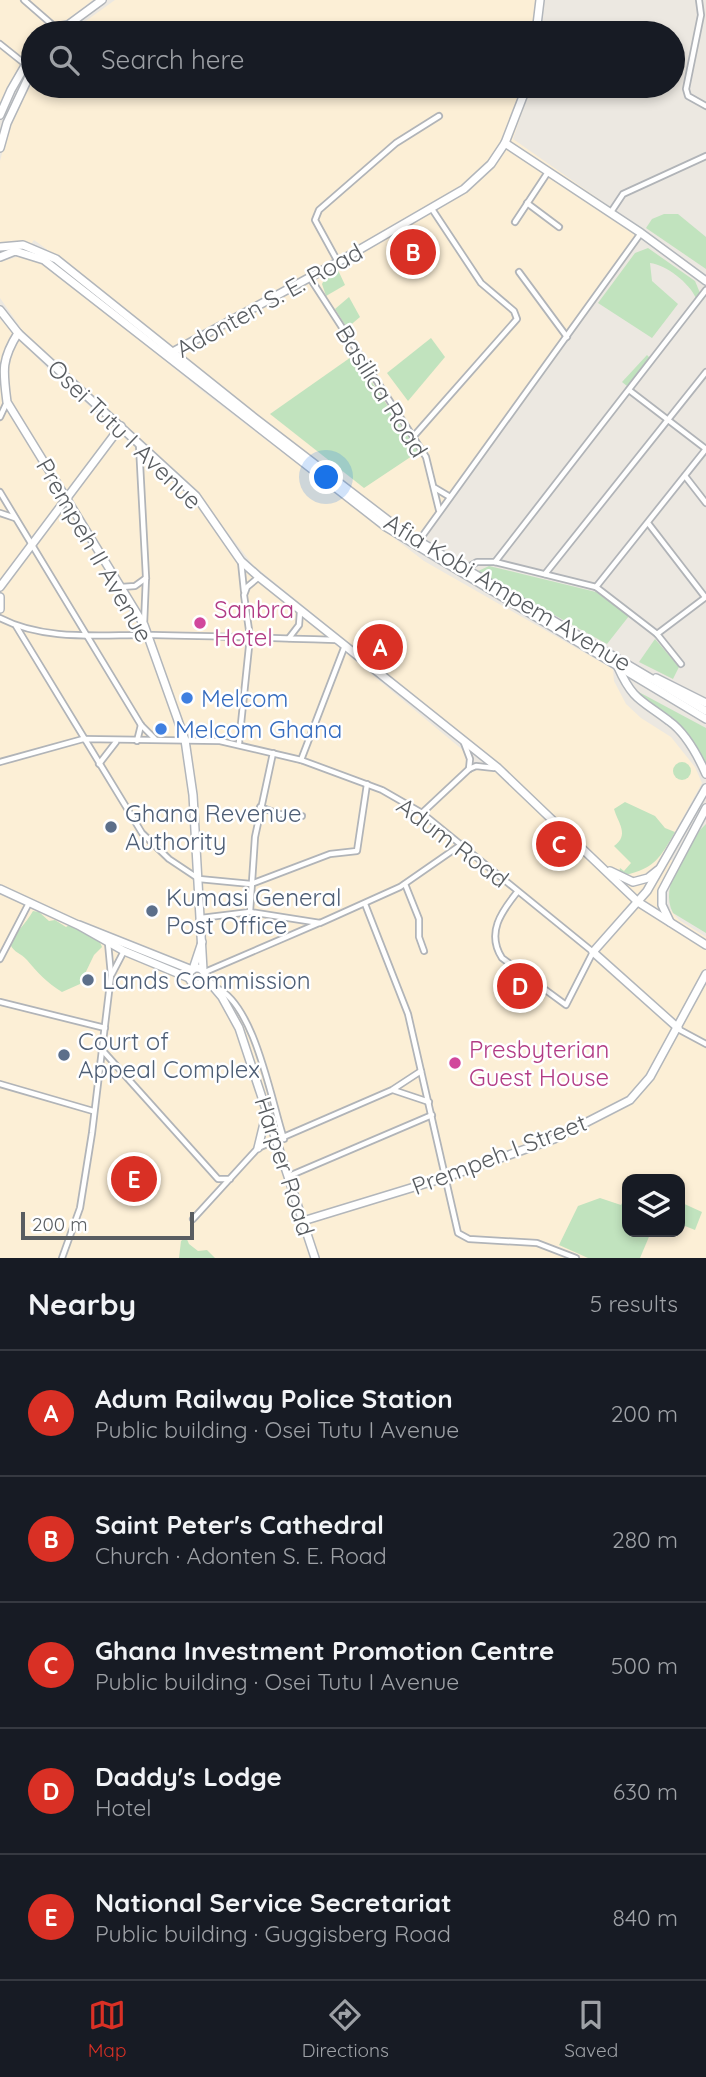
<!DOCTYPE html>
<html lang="en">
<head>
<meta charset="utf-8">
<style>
  :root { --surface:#171b24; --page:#242831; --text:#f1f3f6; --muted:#9ea1a6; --line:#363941; --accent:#d93025 }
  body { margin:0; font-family:Quicksand,sans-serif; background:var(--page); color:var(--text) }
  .controls { position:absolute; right:21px; bottom:21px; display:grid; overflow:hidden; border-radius:14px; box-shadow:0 4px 10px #0003 }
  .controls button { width:63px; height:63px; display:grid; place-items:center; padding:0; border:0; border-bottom:2px solid var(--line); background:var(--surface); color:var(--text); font:35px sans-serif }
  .scale { position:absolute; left:21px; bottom:18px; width:173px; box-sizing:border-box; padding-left:7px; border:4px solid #595d61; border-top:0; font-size:19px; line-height:24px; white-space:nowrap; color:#595d61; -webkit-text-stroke:5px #fff; paint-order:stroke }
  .you { position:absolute; left:327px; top:478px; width:24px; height:24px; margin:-18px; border:5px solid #fff; border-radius:50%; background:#1a73e8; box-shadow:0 0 0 10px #1a73e833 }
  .badge { display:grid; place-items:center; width:46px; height:46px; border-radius:50%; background:var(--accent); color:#fff; font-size:23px; font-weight:700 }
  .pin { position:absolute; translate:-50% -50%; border:4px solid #fff; box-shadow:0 2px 7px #0006 }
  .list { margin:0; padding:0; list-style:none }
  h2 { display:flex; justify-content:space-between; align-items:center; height:91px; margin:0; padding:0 28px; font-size:30px }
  h2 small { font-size:23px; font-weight:400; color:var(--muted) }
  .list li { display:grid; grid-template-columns:46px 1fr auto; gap:21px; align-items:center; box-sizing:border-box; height:126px; padding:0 28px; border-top:2px solid var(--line) }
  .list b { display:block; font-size:26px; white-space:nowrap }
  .list p { margin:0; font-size:23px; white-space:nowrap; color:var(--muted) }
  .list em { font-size:23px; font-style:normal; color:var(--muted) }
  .icon { flex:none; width:38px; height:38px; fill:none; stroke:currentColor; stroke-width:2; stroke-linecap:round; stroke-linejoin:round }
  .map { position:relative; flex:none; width:706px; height:1258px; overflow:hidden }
  .search { position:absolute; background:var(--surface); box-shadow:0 4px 10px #0003; left:21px; right:21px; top:21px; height:77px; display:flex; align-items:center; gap:18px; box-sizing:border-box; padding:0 24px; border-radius:38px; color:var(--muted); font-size:26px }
  .sheet { height:721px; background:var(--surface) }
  nav { display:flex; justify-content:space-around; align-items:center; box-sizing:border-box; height:98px; border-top:2px solid var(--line); background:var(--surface); font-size:19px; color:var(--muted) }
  nav a { display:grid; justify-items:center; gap:4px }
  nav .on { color:var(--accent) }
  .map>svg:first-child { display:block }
</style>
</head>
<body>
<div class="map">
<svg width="706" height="1258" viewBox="0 0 706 1258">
  <rect width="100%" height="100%" fill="#ece8e1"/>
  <g fill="#fcefd6" fill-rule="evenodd">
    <polygon points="0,0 93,0 50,33 33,33 33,55 16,80 0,120"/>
    <polygon points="115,0 543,0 541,33 69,33"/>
    <polygon points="33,72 33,86 531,86 513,139 646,232 422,540 284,443 45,248 34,240 29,247 0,244 0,161 11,120"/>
    <path d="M23 255 34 258 59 275 201 390 424 561 613 669 614 681 626 704 641 718 671 737 695 767 702 783 663 854 679 865 665 894 666 905 679 920 706 937V1258H0V319L47 368 192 498 227 548 252 575 464 751 467 765 488 771 495 762 253 565 188 482 23 331 0 298V262ZM627 1179H680V1232H627Z"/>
  </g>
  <g fill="#c1e3be">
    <polygon points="664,214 678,214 706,237 706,269 646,228 652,219"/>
    <path d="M648 248 695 281 700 293 696 298C689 283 667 265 650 263L652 281 678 304 652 338 598 303 635 253Z"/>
    <polygon points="338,270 345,285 326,296 322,284 325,278"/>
    <polygon points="349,297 360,317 347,328 335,309"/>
    <polygon points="431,338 445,357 408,401 387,373"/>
    <polygon points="354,355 418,452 364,488 270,414"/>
    <polygon points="647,355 650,358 627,386 622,382"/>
    <polygon points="489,566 596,592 629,616 607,644 476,572"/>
    <polygon points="655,639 679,667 673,679 639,662"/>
    <polygon points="635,690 706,728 706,765 682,727 647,704"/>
    <circle cx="682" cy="771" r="9"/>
    <path d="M625 802 655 816 665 828 675 832C660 858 655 868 625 875L619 872 620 868 624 871 631 863 614 846C630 835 618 823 614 809Z"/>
    <path d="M706 824V933L673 913C659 885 686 854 700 830Z"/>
    <path d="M33 911 39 912 49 921 55 920 66 927 71 924 98 938 102 947 94 955 80 984 62 992C47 983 38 973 27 960 21 953 14 953 10 944 16 931 26 924 33 911Z"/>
    <polygon points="627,1193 627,1232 651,1232 640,1258 588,1258 559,1245 578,1206 600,1198 621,1205"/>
    <polygon points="680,1202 702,1212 695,1230 680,1224"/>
    <polygon points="186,1237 189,1244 198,1251 207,1250 215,1258 179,1258 181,1241"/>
  </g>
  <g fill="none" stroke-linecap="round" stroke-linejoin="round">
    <g stroke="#b1b4b8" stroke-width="8">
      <g id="street">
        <polyline points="24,0 55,27"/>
        <polyline points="699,0 701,15 686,89 688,96 706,106"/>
        <polyline points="0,44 25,64"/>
        <polyline points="527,203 559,227"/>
        <polyline points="611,212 623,194 706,156"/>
        <polyline points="515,222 548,172"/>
        <polyline points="338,262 315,220 319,210 396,143 439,116"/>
        <polyline points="519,272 567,337"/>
        <polyline points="310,278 426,457 439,510"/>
        <polyline points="0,417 7,402"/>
        <polyline points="413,437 517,319 514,311 481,283 432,209"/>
        <polyline points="139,445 146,577 144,625"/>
        <polyline points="685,476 706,503"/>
        <polyline points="435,488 450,497"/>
        <polyline points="0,492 141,725 155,739"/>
        <polyline points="0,513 15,518"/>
        <polyline points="648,523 705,597"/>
        <polyline points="418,542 641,233"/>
        <polyline points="241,562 244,591"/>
        <polyline points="495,562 706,290"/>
        <polyline points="465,569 477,562 495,562 596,587 657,634"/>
        <polyline points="545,574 706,372"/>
        <polyline points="121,587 135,586 146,578"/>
        <polyline points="596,587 706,449 629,390"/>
        <path d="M0 618C46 642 104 634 153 635 214 636 275 638 336 640"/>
        <polyline points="16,626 142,833 169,859 199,879 251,884 330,854 357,851 367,784"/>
        <polyline points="289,638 299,625 300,612"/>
        <polyline points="681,664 657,634 706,597"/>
        <polyline points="137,741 141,725"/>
        <polyline points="239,743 250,637 244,595 247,587 259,577"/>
        <polyline points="464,743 470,759 469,769"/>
        <polyline points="301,760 344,648"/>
        <path d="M0 762 83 739 220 741 301 760 382 790 422 813 593 952 566 1005 502 958C486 933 501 912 518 891"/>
        <polyline points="99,764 116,742"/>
        <polyline points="260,807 279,814 302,816"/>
        <polyline points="422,813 469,769 476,766 494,768"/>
        <polyline points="405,884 419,919 419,937 424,951"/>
        <polyline points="365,904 408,1014 458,1233 469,1239 537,1243 576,1258"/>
        <polyline points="250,912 255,837 273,753"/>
        <polyline points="201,918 250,912 320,923 400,887 462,844"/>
        <polyline points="0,959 29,903"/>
        <polyline points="205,972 319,923"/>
        <polyline points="112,974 124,951"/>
        <path d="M217 988C255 1006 271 1100 284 1139"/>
        <polyline points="0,1002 105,1028"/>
        <polyline points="678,1029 706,1044"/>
        <polyline points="104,1052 218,1179 230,1179"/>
        <polyline points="0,1084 93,1111"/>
        <polyline points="393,1090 429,1102"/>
        <polyline points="289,1176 432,1115"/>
        <polyline points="193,1219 258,1148 392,1090 421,1071"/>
        <polyline points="62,1258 80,1208 92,1133 111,975 108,943"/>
      </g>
    </g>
    <g stroke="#b2b6bb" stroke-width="10">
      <g id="secondary">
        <polyline points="49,33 55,27 68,25 102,0"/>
        <polyline points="536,33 540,0"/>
        <polyline points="0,115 11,90 33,52"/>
        <polyline points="505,143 641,233 706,281"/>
        <polyline points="0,148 7,123 33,68"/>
        <polyline points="0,247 23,245 56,259 256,419 402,531 706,711"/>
        <polyline points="0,257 15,251 44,260 386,527 706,719"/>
        <polyline points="0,310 18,333 196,496 241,561 259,577 498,768 638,902 706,945"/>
        <path d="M18 333C1 360 3 371 7 402L144 625 185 740 193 795 203 970"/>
        <polyline points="169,354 338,262 464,189 491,164 505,143 527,86"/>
        <polyline points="0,587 121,426"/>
        <polyline points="0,597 0,609"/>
        <path d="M618 667C633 701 642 700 669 721 686 733 698 756 706 774"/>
        <polyline points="656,678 706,703"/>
        <polyline points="610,871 633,882 648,878 658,870"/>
        <polyline points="0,889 78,925 124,951 189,978"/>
        <polyline points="670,922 662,905 662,891 706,808"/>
        <polyline points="79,925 192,970"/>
        <circle cx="197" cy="976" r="8"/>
        <polyline points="193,969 202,942"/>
        <polyline points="205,977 222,997 239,1028 315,1258"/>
        <polyline points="678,1028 593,952 647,891 706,788"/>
        <polyline points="258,1148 266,1115"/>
        <polyline points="303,1221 447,1177 554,1139 630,1100 650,1077 706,974"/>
      </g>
    </g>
    <use href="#street" stroke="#fff" stroke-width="4.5"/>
    <use href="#secondary" stroke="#fff" stroke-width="7"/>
  </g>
  <g fill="#d1479c" stroke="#fff" stroke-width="2.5">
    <circle cx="200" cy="623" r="7"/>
    <circle cx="455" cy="1063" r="7"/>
  </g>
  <g fill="#3f7fe0" stroke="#fff" stroke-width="2.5">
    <circle cx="187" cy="698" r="7"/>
    <circle cx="161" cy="729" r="7"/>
  </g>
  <g fill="#5c6f8a" stroke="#fff" stroke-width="2.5">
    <circle cx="111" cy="827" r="7"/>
    <circle cx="152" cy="911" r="7"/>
    <circle cx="88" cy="980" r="7"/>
    <circle cx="64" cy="1055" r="7"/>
  </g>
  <g text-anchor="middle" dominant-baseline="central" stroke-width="5" stroke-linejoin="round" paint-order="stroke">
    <g font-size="24" fill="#595d61" stroke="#fff">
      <text transform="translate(269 300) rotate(-29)">Adonten S. E. Road</text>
      <text transform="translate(382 391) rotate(58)">Basilica Road</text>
      <text transform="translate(125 434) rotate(44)">Osei Tutu I Avenue</text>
      <text transform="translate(95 550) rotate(60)">Prempeh II Avenue</text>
      <text transform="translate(508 592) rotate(31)">Afia Kobi Ampem Avenue</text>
      <text transform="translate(453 842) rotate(37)">Adum Road</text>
      <text transform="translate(499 1154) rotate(-21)">Prempeh I Street</text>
      <text transform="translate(285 1166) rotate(72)">Harper Road</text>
    </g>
    <g font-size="24" fill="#b23c85" stroke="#fff" text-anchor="start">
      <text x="214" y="609">Sanbra<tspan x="214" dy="28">Hotel</tspan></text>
      <text x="469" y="1049">Presbyterian<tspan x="469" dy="28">Guest House</tspan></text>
    </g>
    <g font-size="24" fill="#366cbe" stroke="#fff" text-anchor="start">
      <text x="201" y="698">Melcom</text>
      <text x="175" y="729">Melcom Ghana</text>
    </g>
    <g font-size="24" fill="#4e5e75" stroke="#fff" text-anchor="start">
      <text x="125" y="813">Ghana Revenue<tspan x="125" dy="28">Authority</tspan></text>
      <text x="166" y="897">Kumasi General<tspan x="166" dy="28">Post Office</tspan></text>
      <text x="102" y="980">Lands Commission</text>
      <text x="78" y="1041">Court of<tspan x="78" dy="28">Appeal Complex</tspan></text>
    </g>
  </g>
</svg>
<div class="controls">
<button><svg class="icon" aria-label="layers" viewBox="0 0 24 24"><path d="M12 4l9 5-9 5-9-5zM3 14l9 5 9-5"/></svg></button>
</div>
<div class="scale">200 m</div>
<div class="you"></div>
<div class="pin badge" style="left:380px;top:647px">A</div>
<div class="pin badge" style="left:413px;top:252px">B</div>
<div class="pin badge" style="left:559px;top:844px">C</div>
<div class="pin badge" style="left:520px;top:986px">D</div>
<div class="pin badge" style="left:134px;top:1179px">E</div>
<div class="search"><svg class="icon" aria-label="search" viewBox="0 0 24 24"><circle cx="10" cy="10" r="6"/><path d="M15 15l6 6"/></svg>Search here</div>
</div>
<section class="sheet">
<h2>Nearby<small>5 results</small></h2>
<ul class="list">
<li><span class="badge">A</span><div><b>Adum Railway Police Station</b><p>Public building · Osei Tutu I Avenue</p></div><em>200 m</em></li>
<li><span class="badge">B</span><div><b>Saint Peter's Cathedral</b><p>Church · Adonten S. E. Road</p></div><em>280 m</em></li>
<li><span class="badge">C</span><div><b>Ghana Investment Promotion Centre</b><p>Public building · Osei Tutu I Avenue</p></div><em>500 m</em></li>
<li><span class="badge">D</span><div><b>Daddy's Lodge</b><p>Hotel</p></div><em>630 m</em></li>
<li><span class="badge">E</span><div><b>National Service Secretariat</b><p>Public building · Guggisberg Road</p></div><em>840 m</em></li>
</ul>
</section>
<nav>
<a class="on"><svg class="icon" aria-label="map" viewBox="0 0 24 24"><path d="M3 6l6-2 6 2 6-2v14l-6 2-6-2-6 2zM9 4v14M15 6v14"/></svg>Map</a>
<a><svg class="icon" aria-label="directions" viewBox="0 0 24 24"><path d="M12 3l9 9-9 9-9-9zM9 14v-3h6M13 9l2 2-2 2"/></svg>Directions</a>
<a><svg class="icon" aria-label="saved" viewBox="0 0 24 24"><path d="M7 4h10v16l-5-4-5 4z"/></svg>Saved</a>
</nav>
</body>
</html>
